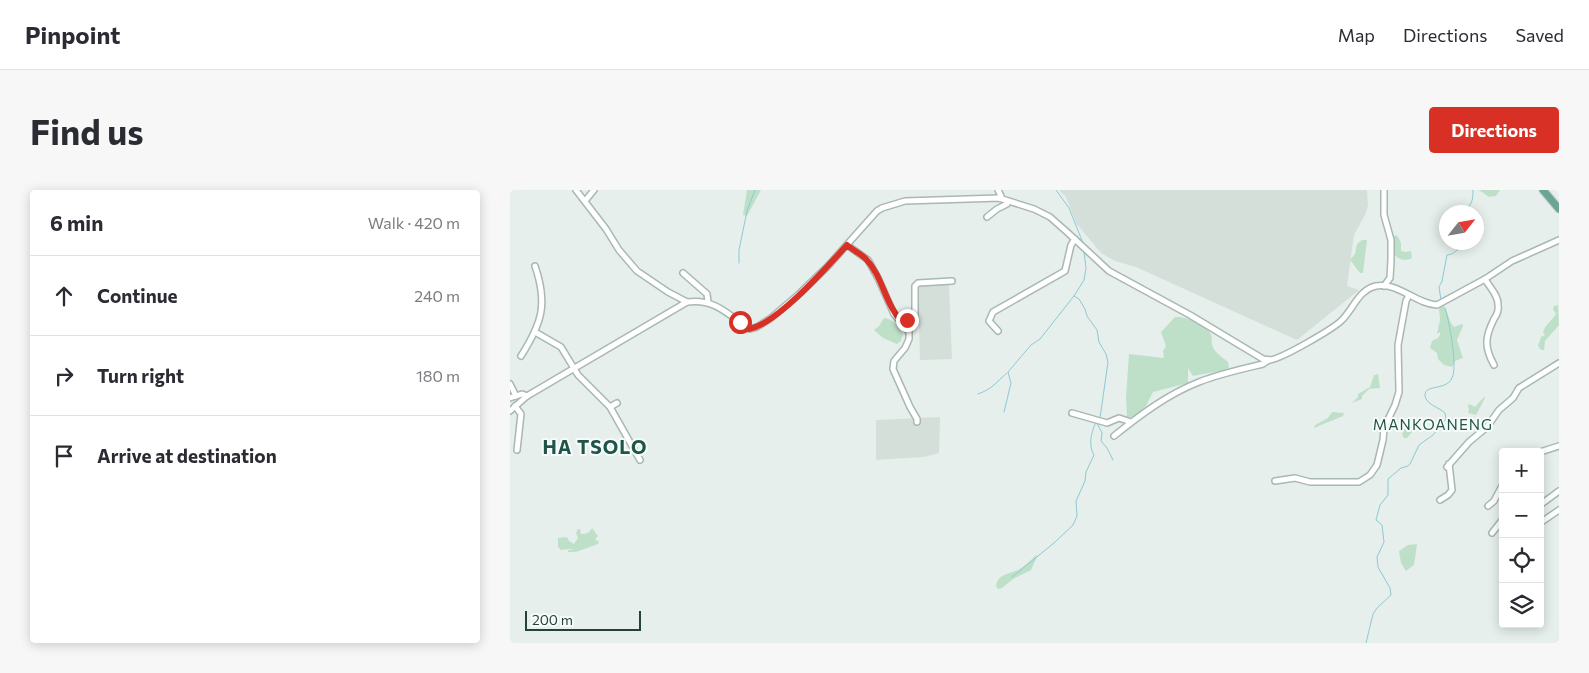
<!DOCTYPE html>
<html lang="en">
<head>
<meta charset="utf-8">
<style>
  :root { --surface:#fff; --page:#f7f7f7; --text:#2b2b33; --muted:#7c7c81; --line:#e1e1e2; --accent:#d93025 }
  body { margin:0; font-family:Commissioner,sans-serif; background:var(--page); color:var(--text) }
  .controls { position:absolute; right:15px; bottom:15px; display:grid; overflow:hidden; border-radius:5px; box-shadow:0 2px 12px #0003 }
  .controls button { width:45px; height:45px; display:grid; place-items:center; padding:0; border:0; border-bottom:1px solid var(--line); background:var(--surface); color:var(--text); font:25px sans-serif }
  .compass { position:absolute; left:929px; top:15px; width:45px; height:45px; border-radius:50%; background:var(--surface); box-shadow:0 2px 12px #0003; rotate:59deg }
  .scale { position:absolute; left:15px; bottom:12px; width:116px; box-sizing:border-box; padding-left:5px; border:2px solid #24423a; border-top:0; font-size:14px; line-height:18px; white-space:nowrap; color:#24423a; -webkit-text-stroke:4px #f7fbf9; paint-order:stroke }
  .stop { position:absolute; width:15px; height:15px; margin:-11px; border:4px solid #d93025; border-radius:50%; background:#fff }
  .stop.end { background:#d93025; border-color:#fff; box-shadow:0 1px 5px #0008 }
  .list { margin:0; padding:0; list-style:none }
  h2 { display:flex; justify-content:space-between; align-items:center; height:65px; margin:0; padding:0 20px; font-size:21px }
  h2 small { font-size:16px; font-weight:400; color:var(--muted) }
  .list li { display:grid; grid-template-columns:32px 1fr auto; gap:15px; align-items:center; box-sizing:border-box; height:80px; padding:0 20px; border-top:1px solid var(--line) }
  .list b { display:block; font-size:19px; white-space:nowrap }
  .list em { font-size:16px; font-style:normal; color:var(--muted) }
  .icon { flex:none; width:28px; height:28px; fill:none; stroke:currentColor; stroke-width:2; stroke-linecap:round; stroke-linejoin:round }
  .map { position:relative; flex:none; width:1049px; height:453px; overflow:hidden; border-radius:5px }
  header { display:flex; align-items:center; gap:30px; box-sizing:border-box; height:70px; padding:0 25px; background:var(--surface); border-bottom:1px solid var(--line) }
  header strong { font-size:24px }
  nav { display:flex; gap:28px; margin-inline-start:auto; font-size:18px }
  .intro { display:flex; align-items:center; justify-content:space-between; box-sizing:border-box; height:120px; padding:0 30px }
  h1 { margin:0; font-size:35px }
  .button { padding:12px 22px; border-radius:5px; background:var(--accent); color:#fff; font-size:18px; font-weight:700 }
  main { display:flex; gap:30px; padding:0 30px }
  aside { flex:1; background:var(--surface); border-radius:5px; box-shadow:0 2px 12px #0003 }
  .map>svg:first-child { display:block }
</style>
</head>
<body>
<header>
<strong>Pinpoint</strong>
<nav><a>Map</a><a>Directions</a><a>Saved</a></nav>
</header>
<div class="intro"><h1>Find us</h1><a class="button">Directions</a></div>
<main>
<aside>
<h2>6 min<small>Walk · 420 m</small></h2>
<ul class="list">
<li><svg class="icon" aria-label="ahead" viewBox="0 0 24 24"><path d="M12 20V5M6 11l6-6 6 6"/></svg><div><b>Continue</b></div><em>240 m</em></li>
<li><svg class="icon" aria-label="right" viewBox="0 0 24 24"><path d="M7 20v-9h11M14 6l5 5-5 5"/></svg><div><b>Turn right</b></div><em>180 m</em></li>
<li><svg class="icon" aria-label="arrive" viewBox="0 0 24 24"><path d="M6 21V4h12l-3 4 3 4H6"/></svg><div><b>Arrive at destination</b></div></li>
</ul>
</aside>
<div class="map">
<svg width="1049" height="453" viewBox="0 0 1049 453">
  <rect width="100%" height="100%" fill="#e6efeb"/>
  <g fill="#d4dfda">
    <polygon points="549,0 857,0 858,15 856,23 844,45 837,96 849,100 787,150 626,77 605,71 591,63 566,33 556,7"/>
    <polygon points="408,95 439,95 442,169 410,170"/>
    <polygon points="430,227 429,263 414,267 366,270 366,230"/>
  </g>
  <g fill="#bfe0c8">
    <polygon points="237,0 251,0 237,26 233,25"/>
    <polygon points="969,0 990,0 986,6 979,7"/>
    <path d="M887 45 891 53V61L896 62 901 61 902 68C896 72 888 69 883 64L885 58 882 47Z"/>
    <polygon points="852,50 857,50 853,83 850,83 840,70 845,64 847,54"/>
    <path d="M1048 115 1049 135 1035 151 1034 160H1031L1028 156 1031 147 1035 145 1033 142C1036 134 1041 131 1046 124L1043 119 1044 116Z"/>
    <path d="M934 116C938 122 939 132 944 137L952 134 953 136 947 150 953 168 945 171 942 177 934 175 928 169 927 163 920 158 922 151 928 148 930 145V142L927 144 930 130 929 118Z"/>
    <path d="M665 127C675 126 695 134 700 143 703 147 701 150 702 155 704 162 712 167 718 172L719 178 714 180 683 186 678 178V193L643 202 636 216 625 227H617L616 208 619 164 654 168 653 161 656 156 651 142Z"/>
    <path d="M374 128C384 129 388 136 393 144L391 151 387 154 373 148 364 140 369 136Z"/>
    <polygon points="868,184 870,198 859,199 852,206 852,209 842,213 848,207 848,204 860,197 864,185"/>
    <polygon points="974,207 975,208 966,225 958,223 959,219 958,216 959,214 965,217"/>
    <polygon points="822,222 834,223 833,226 804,238 805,235 818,228"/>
    <polygon points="894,233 906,234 907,236 897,248 894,248 892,244 894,240 891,237"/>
    <path d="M82 338 88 346 85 349 89 352 88 354 66 362H58V360H64L60 359 51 360 48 357V348L57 347 59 351 64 354 68 348 66 343 68 339H70L71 344C77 344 79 343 82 338Z"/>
    <polygon points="907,354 904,375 896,381 891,373 889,361 898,355"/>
    <path d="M526 365 527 367 521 380 503 389 492 398 488 399 486 396C488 383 501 384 510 379 516 375 521 370 526 365Z"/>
  </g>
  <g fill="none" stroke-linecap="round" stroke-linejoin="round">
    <g stroke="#8ec9d4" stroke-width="1">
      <polyline points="546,0 559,18 573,53"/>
      <path d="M952 22V21C962 16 963 11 963 0"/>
      <polyline points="229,73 229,60 237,21 245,0"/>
      <polyline points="564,106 569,109 575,119 577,126 587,140 589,152 596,164 598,172 590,228"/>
      <polyline points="931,110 929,97 932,91 937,65 942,64 951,57 949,52"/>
      <path d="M468 204C484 198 485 193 497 183"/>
      <polyline points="494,222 501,193 498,182 521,155 530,149 564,106 574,90 576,78 574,62"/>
      <polyline points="587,233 592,243 591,251 597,258 603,270"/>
      <path d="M502 387 544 353 563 335 567 326 566 311 575 291 576 282 584 265C578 255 581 243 586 232"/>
      <path d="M856 453 863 424 867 418 881 405 880 398 868 377 867 367 874 352 872 335 866 330 870 315 878 305V289L891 278 898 276 900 274 909 255 923 245 936 229 935 223C930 218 915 214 915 205 915 194 936 201 942 188 948 176 939 131 935 118"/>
    </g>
    <g stroke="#a8b8b2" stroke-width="8">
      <g id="minor">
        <polyline points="66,0 96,39 109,60 127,81 158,102 177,112"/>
        <polyline points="488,0 491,6 489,8"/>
        <polyline points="874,0 874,25 881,50 881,70 880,88 874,96"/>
        <polyline points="75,11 84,0"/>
        <polyline points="477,27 487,19 497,14 498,12"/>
        <polyline points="337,55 358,70 368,88 384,124 399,142 399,149 395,158 384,171 383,179 400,217 407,229 407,232"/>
        <polyline points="173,83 197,104 198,112"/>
        <path d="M975 89C980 98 988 105 988 114 989 120 987 125 984 129 975 147 974 157 984 175"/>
        <polyline points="392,132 405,129 405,96 408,93 442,91"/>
        <polyline points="488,141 479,131 483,122 555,81 561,55 565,49"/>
        <polyline points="25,142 51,157 68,185 100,217 107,213"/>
        <path d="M11 166C32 133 38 114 25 76"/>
        <polyline points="0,194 6,206"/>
        <polyline points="0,208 12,204 17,206"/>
        <polyline points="5,216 11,224 7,260"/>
        <polyline points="100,217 130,270"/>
        <path d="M0 221 17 206 177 112C204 108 218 124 239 139L247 137 261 128 288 105 317 77 367 21 372 18 395 11 489 8 524 19 540 27 557 42 599 81 680 125 753 169C755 169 758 170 760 170 773 168 821 140 831 131 843 120 848 100 866 96 888 92 906 114 927 115L975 89 1002 71 1049 50"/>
        <polyline points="562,223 597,233 609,228 621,232"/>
        <path d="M604 246C630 225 658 204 689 192 709 184 732 179 753 174L759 170"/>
        <polyline points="1030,262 1049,256"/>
        <polyline points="937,277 959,252 977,237 989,220 1003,208 1009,198 1049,173"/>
        <polyline points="765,291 785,288 800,292 849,292 860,285 867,275 873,250 874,238 885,215 889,202 888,155 896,111 899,105"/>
        <polyline points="930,310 938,305 942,300 939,274"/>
        <polyline points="1030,315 1049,301"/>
        <polyline points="978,316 984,311 993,294"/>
        <polyline points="1030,333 1049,320"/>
        <polyline points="982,343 993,329"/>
      </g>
    </g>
    <g stroke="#c2cac8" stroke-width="9">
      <polyline id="major" points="1033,0 1049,19"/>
    </g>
    <use href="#minor" stroke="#fff" stroke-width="5"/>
    <use href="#major" stroke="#6aa596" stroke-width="7"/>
  </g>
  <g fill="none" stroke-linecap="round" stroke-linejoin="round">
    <path stroke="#d93025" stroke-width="6" d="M230 132 239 139C267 134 317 77 337 55 343 60 351 64 356 69 373 87 375 114 392 132L397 130"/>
  </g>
  <g text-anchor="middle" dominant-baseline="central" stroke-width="4" stroke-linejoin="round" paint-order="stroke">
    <g font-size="15" letter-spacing="1" fill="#1f5548" stroke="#f7fbf9">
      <text x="923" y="234">MANKOANENG</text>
    </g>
    <g font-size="19" font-weight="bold" letter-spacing="1" fill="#1f5548" stroke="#f7fbf9">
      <text x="85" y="256">HA TSOLO</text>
    </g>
  </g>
</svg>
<div class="controls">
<button>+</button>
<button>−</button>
<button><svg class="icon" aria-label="locate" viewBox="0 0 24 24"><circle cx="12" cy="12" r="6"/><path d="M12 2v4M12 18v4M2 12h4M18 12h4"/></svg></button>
<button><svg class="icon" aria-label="layers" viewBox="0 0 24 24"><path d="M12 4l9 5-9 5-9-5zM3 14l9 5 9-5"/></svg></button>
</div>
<svg class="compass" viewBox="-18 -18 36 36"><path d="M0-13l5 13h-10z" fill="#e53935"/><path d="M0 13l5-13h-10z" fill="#7c7c81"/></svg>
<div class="scale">200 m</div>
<div class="stop" style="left:230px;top:132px"></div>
<div class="stop end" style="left:397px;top:130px"></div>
</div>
</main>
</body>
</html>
